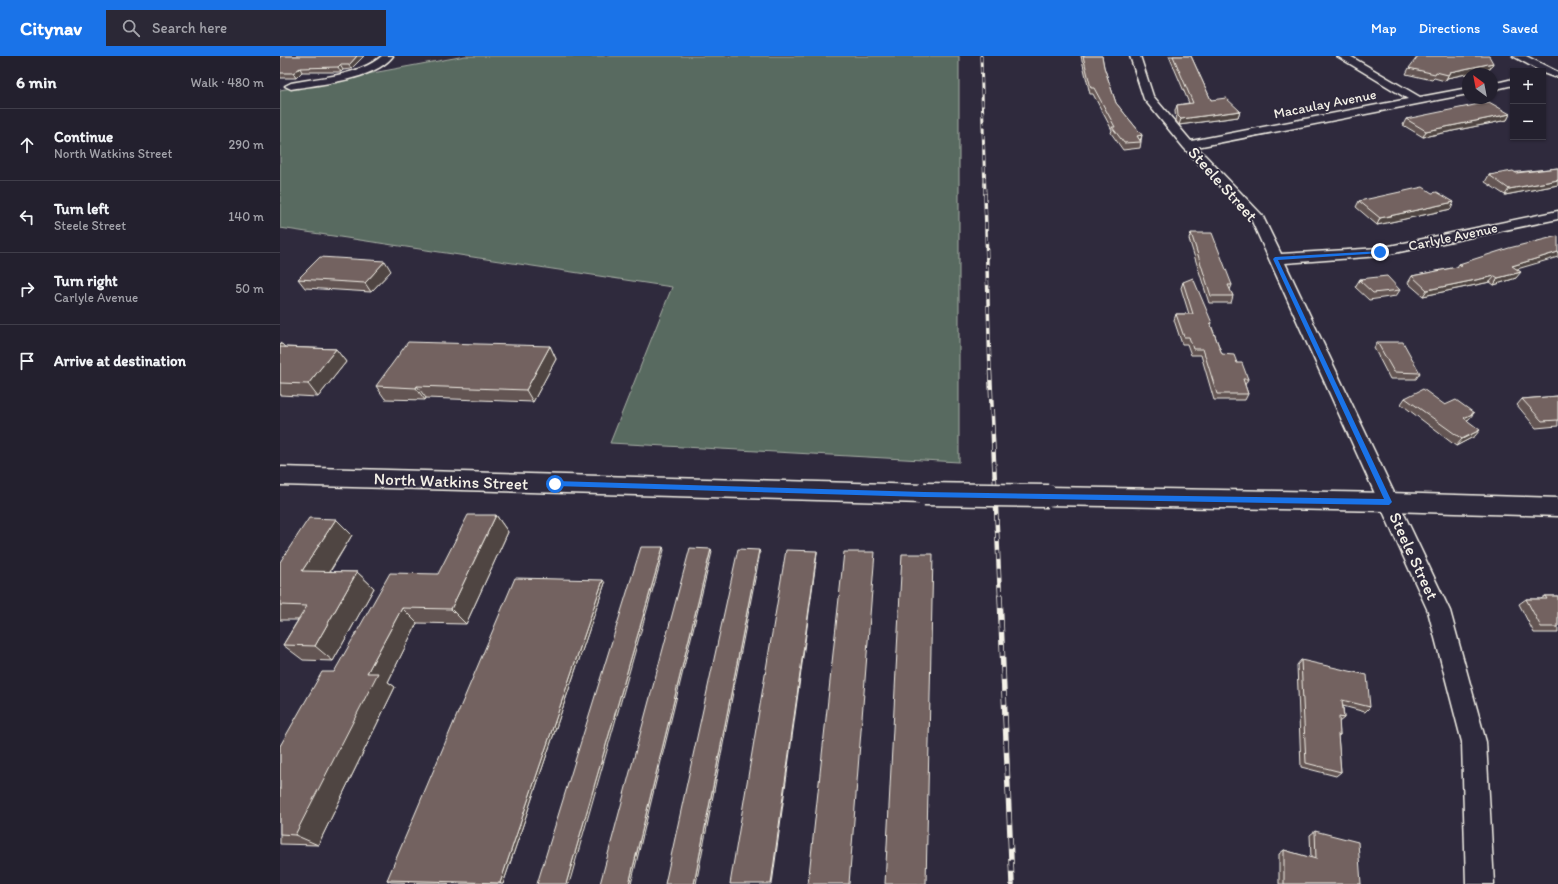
<!DOCTYPE html>
<html lang="en">
<head>
<meta charset="utf-8">
<style>
  :root { --surface:#23202e; --page:#2b2836; --text:#f1f3f6; --muted:#a3a3aa; --line:#403e4a; --accent:#1a73e8 }
  body { margin:0; font-family:Itim,sans-serif; background:var(--page); color:var(--text) }
  .controls { position:absolute; right:12px; top:12px; display:grid; overflow:hidden; border-radius:0px; box-shadow:0 1px 3px #0004 }
  .controls button { width:36px; height:36px; display:grid; place-items:center; padding:0; border:0; border-bottom:1px solid var(--line); background:var(--surface); color:var(--text); font:20px sans-serif }
  .compass { position:absolute; left:1182px; top:12px; width:36px; height:36px; border-radius:50%; background:var(--surface); box-shadow:0 1px 3px #0004; rotate:328deg }
  .stop { position:absolute; width:12px; height:12px; margin:-9px; border:3px solid #1a73e8; border-radius:50%; background:#fff }
  .stop.end { background:#1a73e8; border-color:#fff; box-shadow:0 1px 4px #0008 }
  .list { margin:0; padding:0; list-style:none }
  h2 { display:flex; justify-content:space-between; align-items:center; height:52px; margin:0; padding:0 16px; font-size:17px }
  h2 small { font-size:13px; font-weight:400; color:var(--muted) }
  .list li { display:grid; grid-template-columns:26px 1fr auto; gap:12px; align-items:center; box-sizing:border-box; height:72px; padding:0 16px; border-top:1px solid var(--line) }
  .list b { display:block; font-size:15px; white-space:nowrap }
  .list p { margin:0; font-size:13px; white-space:nowrap; color:var(--muted) }
  .list em { font-size:13px; font-style:normal; color:var(--muted) }
  .icon { flex:none; width:22px; height:22px; fill:none; stroke:currentColor; stroke-width:2; stroke-linecap:round; stroke-linejoin:round }
  .map { position:relative; flex:none; width:1278px; height:828px; overflow:hidden }
  header { display:flex; align-items:center; gap:24px; box-sizing:border-box; height:56px; padding:0 20px; background:var(--accent); color:#fff }
  header strong { font-size:19px }
  nav { display:flex; gap:22px; margin-inline-start:auto; font-size:14px }
  .search { width:280px; height:36px; background:var(--page); display:flex; align-items:center; gap:10px; box-sizing:border-box; padding:0 14px; border-radius:0px; color:var(--muted); font-size:15px }
  main { display:flex }
  aside { flex:1; background:var(--surface) }
  .map>svg:first-child { display:block }
</style>
</head>
<body>
<header>
<strong>Citynav</strong>
<div class="search"><svg class="icon" aria-label="search" viewBox="0 0 24 24"><circle cx="10" cy="10" r="6"/><path d="M15 15l6 6"/></svg>Search here</div>
<nav><a>Map</a><a>Directions</a><a>Saved</a></nav>
</header>
<main>
<aside>
<h2>6 min<small>Walk · 480 m</small></h2>
<ul class="list">
<li><svg class="icon" aria-label="ahead" viewBox="0 0 24 24"><path d="M12 20V5M6 11l6-6 6 6"/></svg><div><b>Continue</b><p>North Watkins Street</p></div><em>290 m</em></li>
<li><svg class="icon" aria-label="left" viewBox="0 0 24 24"><path d="M17 20v-9H6M10 6l-5 5 5 5"/></svg><div><b>Turn left</b><p>Steele Street</p></div><em>140 m</em></li>
<li><svg class="icon" aria-label="right" viewBox="0 0 24 24"><path d="M7 20v-9h11M14 6l5 5-5 5"/></svg><div><b>Turn right</b><p>Carlyle Avenue</p></div><em>50 m</em></li>
<li><svg class="icon" aria-label="arrive" viewBox="0 0 24 24"><path d="M6 21V4h12l-3 4 3 4H6"/></svg><div><b>Arrive at destination</b></div></li>
</ul>
</aside>
<div class="map">
<svg width="1278" height="828" viewBox="0 0 1278 828">
  <rect width="100%" height="100%" fill="#2f2a3d"/>
  <filter id="ink" filterUnits="userSpaceOnUse"><feTurbulence type="fractalNoise" baseFrequency=".025" numOctaves="2"/><feDisplacementMap in="SourceGraphic" scale="8" xChannelSelector="R" yChannelSelector="G"/><feConvolveMatrix kernelMatrix="1 2 1 2 8 2 1 2 1" color-interpolation-filters="sRGB"/></filter>
  <g filter="url(#ink)">
    <polygon fill="#596a61" stroke="#a6aea4" points="185,0 679,0 679,406 330,387 392,231 0,172 0,34"/>
    <g fill="none" stroke-linecap="round" stroke-linejoin="round">
      <g stroke="#f4f1e8" stroke-width="3">
        <g id="street">
          <path d="M102 0H113C95 24 40 28 11 33L5 30 11 27C41 21 78 20 102 0Z"/>
          <polygon points="850,0 860,0 873,40 911,85 1128,43 1057,0 1070,0 1140,41 1188,32 1188,38 917,91 982,159 1001,198 1100,192 1278,155 1278,163 1100,200 1005,207 1170,555 1206,686 1214,828 1186,828 1182,686 1148,555 971,163 904,92 864,43"/>
          <polygon points="1233,0 1246,0 1278,16 1278,20 1274,21 1263,17 1263,15 1260,15"/>
          <polygon points="1233,23 1233,29 1212,34 1212,28"/>
        </g>
      </g>
      <g stroke="#f4f1e8" stroke-width="3">
        <g id="secondary">
          <polygon points="0,411 644,429 652,432 655,438 652,444 644,447 0,429"/>
          <polygon points="768,431 1109,437 1278,442 1278,460 1109,455 768,449 760,446 757,440 760,434"/>
        </g>
      </g>
      <use href="#street" fill="#2f2a3d" fill-rule="evenodd"/>
      <use href="#secondary" fill="#2f2a3d" fill-rule="evenodd"/>
      <g stroke="#f4f1e8" stroke-width="3">
        <polyline id="rail-far3" points="701,0 705,139"/>
      </g>
      <g stroke="#f4f1e8" stroke-width="3.5">
        <polyline id="rail-far2" points="705,138 710,316"/>
      </g>
      <g stroke="#f4f1e8" stroke-width="4.5">
        <polyline id="rail-far1" points="710,315 720,541"/>
      </g>
      <g stroke="#f4f1e8" stroke-width="5.5">
        <polyline id="rail" points="720,540 732,828"/>
      </g>
      <use href="#rail-far3" stroke="#2f2a3d" stroke-width="2" stroke-dasharray="5.5" stroke-linecap="butt"/>
      <use href="#rail-far2" stroke="#2f2a3d" stroke-width="2.5" stroke-dasharray="7" stroke-linecap="butt"/>
      <use href="#rail-far1" stroke="#2f2a3d" stroke-width="3" stroke-dasharray="9" stroke-linecap="butt"/>
      <use href="#rail" stroke="#2f2a3d" stroke-width="4" stroke-dasharray="12" stroke-linecap="butt"/>
      <g stroke="#f4f1e8" stroke-width="25" stroke-linecap="butt">
        <polyline id="secondary-bridge" points="644,438 768,440"/>
      </g>
      <use href="#secondary-bridge" stroke="#2f2a3d" stroke-width="22"/>
    </g>
    <g fill="#635453" stroke="#f4f1e8">
      <polygon points="0,0 84,0 71,13 63,14 61,16 22,16 16,22 0,22"/>
      <polygon points="801,0 822,0 824,11 836,47 862,79 861,85 861,86 860,92 843,94 831,77 832,74 813,38 810,38"/>
      <polygon points="889,0 911,0 931,44 960,55 958,61 899,69 896,65 895,55 897,49 909,47"/>
      <polygon points="1213,7 1210,13 1167,22 1165,25 1154,22 1152,24 1126,18 1129,12"/>
      <polygon points="1230,58 1227,64 1143,81 1123,69 1126,63"/>
      <polygon points="1278,112 1278,129 1225,139 1205,126 1209,119"/>
      <polygon points="1079,145 1171,153 1097,169 1076,151"/>
      <polygon points="911,177 952,229 950,234 953,240 951,247 929,247 909,183"/>
      <polygon points="1179,208 1237,213 1236,222 1214,229 1210,226 1143,240 1128,227 1132,220 1177,211"/>
      <polygon points="111,215 91,236 25,232 18,223"/>
      <polygon points="1080,223 1120,234 1116,240 1089,244 1075,231"/>
      <polygon points="903,226 932,267 931,269 942,298 957,307 968,323 965,329 968,338 965,344 934,344 921,299 911,299 907,288 902,288 894,264 896,258 909,258 901,232"/>
      <polygon points="1097,286 1140,317 1136,323 1110,323 1094,292"/>
      <polygon points="0,287 5,291 56,293 66,306 38,341 0,339"/>
      <polygon points="270,290 276,303 253,346 146,342 145,344 105,343 96,330"/>
      <polygon points="1278,340 1278,370 1256,372 1237,349 1242,343"/>
      <polygon points="1125,342 1165,349 1189,363 1187,364 1195,380 1176,390 1121,348"/>
      <polygon points="216,459 228,476 186,568 137,567 108,626 115,631 38,789 0,788 0,690 54,616 158,518"/>
      <polygon points="56,463 72,479 50,516 77,516 94,532 53,605 23,604 3,589 18,564 0,564 0,506"/>
      <polygon points="325,527 223,828 187,828 111,826 107,824"/>
      <polygon points="1265,540 1278,540 1278,577 1254,577 1239,548 1246,543 1261,543"/>
      <polygon points="1021,604 1090,651 1085,656 1063,650 1064,662 1059,666 1060,679 1058,680 1061,716 1056,720 1021,711 1017,609"/>
      <polygon points="1035,775 1081,828 999,828 999,798 1004,794 1031,802 1030,779"/>
    </g>
    <g fill="#504543" stroke="#f4f1e8">
      <polygon points="77,0 84,0 71,13 69,9"/>
      <polygon points="1213,7 1210,13 1167,22 1165,25 1170,16"/>
      <polygon points="60,9 63,14 61,16 58,11"/>
      <polygon points="20,12 22,16 16,22 13,17"/>
      <polygon points="960,55 958,61 899,69 901,63"/>
      <polygon points="1230,58 1227,64 1143,81 1146,75"/>
      <polygon points="862,79 860,85 857,80"/>
      <polygon points="1278,124 1278,129 1225,139 1229,133"/>
      <polygon points="1174,146 1171,153 1097,169 1100,162"/>
      <polygon points="1278,196 1278,201 1227,216 1232,210"/>
      <polygon points="105,205 111,215 91,236 85,227"/>
      <polygon points="1241,216 1236,222 1214,229 1218,222"/>
      <polygon points="1215,220 1210,226 1143,240 1147,234"/>
      <polygon points="2,288 12,300 0,293 0,289"/>
      <polygon points="270,290 276,303 253,346 246,334"/>
      <polygon points="56,293 66,306 38,341 28,328"/>
      <polygon points="137,330 146,342 145,344 136,332"/>
      <polygon points="1194,357 1189,363 1179,368 1184,362"/>
      <polygon points="1200,374 1195,380 1176,390 1182,383"/>
      <polygon points="216,459 228,476 186,568 171,553"/>
      <polygon points="56,463 72,479 40,531 22,515"/>
      <polygon points="383,491 384,494 289,828 286,828"/>
      <polygon points="431,493 432,496 351,828 349,828"/>
      <polygon points="479,494 480,497 416,828 414,828"/>
      <polygon points="537,495 537,498 492,828 491,828"/>
      <polygon points="77,516 94,532 53,605 35,590"/>
      <polygon points="323,524 325,527 223,828 221,828 220,827"/>
      <polygon points="122,552 137,567 108,626 115,631 38,789 15,779 87,617"/>
    </g>
    <g fill="#736260" stroke="#f4f1e8">
      <polygon points="0,0 77,0 69,9 60,9 58,11 20,12 13,17 0,17"/>
      <polygon points="803,0 822,0 824,11 836,47 862,79 857,80 861,86 844,87 832,71 835,71 814,32 811,32"/>
      <polygon points="893,0 911,0 931,44 946,42 960,55 901,63 898,60 897,49 913,47"/>
      <polygon points="1138,0 1209,0 1213,7 1170,16 1168,19 1156,16 1155,18 1129,12"/>
      <polygon points="1209,46 1230,58 1146,75 1126,63"/>
      <polygon points="1278,112 1278,124 1229,133 1209,119 1233,115 1236,117"/>
      <polygon points="1143,131 1152,137 1157,136 1174,146 1100,162 1079,145"/>
      <polygon points="911,177 932,177 952,229 948,229 953,240 931,240"/>
      <polygon points="1278,180 1278,196 1232,210 1241,216 1218,222 1215,220 1147,234 1132,220 1182,210 1179,208 1229,192"/>
      <polygon points="40,201 105,205 85,227 18,223"/>
      <polygon points="1107,220 1120,234 1093,237 1079,224 1082,224 1080,223"/>
      <polygon points="913,222 932,267 930,267 942,298 954,299 957,307 962,307 968,323 963,323 968,338 937,338 923,293 913,293 909,281 904,281 896,258 913,258 903,226"/>
      <polygon points="128,286 270,290 246,334 137,330 136,332 96,330"/>
      <polygon points="1097,286 1123,286 1140,317 1114,316"/>
      <polygon points="0,291 56,293 28,328 0,327"/>
      <polygon points="1143,333 1165,349 1176,344 1194,357 1184,362 1200,374 1182,383 1125,342"/>
      <polygon points="1278,340 1278,364 1262,365 1242,343"/>
      <polygon points="188,459 216,459 171,553 122,552 87,617 98,617 15,779 0,778 0,690 42,616 54,616 110,517 158,518"/>
      <polygon points="29,462 56,463 22,515 77,516 35,590 3,589 27,550 0,549 0,506"/>
      <polygon points="361,491 383,491 286,828 257,828"/>
      <polygon points="410,492 431,493 349,828 320,828"/>
      <polygon points="458,493 479,494 414,828 385,828"/>
      <polygon points="506,494 537,495 491,828 450,828"/>
      <polygon points="564,496 595,496 569,828 528,828"/>
      <polygon points="622,498 653,498 646,828 605,828"/>
      <polygon points="235,522 323,524 220,827 107,824"/>
      <polygon points="1265,540 1278,540 1278,571 1261,571 1246,543 1267,543"/>
      <polygon points="1021,604 1087,619 1090,651 1062,644 1064,662 1059,661 1060,679 1058,678 1061,716 1026,707"/>
      <polygon points="1035,775 1078,786 1081,828 1004,828 1004,794 1036,803"/>
    </g>
  </g>
  <polygon fill="#1a73e8" points="1100,195 1102,197 998,204 1112,446 1109,449 644,441 275,430 272,428 275,425 644,436 1104,443 993,203 995,201"/>
  <g text-anchor="middle" dominant-baseline="central" stroke-width="3.5" stroke-linejoin="round" paint-order="stroke">
    <g font-size="14" fill="#f4f1e8" stroke="#2f2a3d">
      <text transform="translate(1045 48) rotate(-11)">Macaulay Avenue</text>
      <text transform="translate(1173 181) rotate(-12)">Carlyle Avenue</text>
    </g>
    <g font-size="17" fill="#f4f1e8" stroke="#2f2a3d">
      <text transform="translate(943 128) rotate(48)">Steele Street</text>
      <text transform="translate(171 425) rotate(2)">North Watkins Street</text>
      <text transform="translate(1134 500) rotate(65)">Steele Street</text>
    </g>
  </g>
</svg>
<div class="controls">
<button>+</button>
<button>−</button>
</div>
<svg class="compass" viewBox="-18 -18 36 36"><path d="M0-13l5 13h-10z" fill="#e53935"/><path d="M0 13l5-13h-10z" fill="#a3a3aa"/></svg>
<div class="stop" style="left:275px;top:428px"></div>
<div class="stop end" style="left:1100px;top:196px"></div>
</div>
</main>
</body>
</html>
